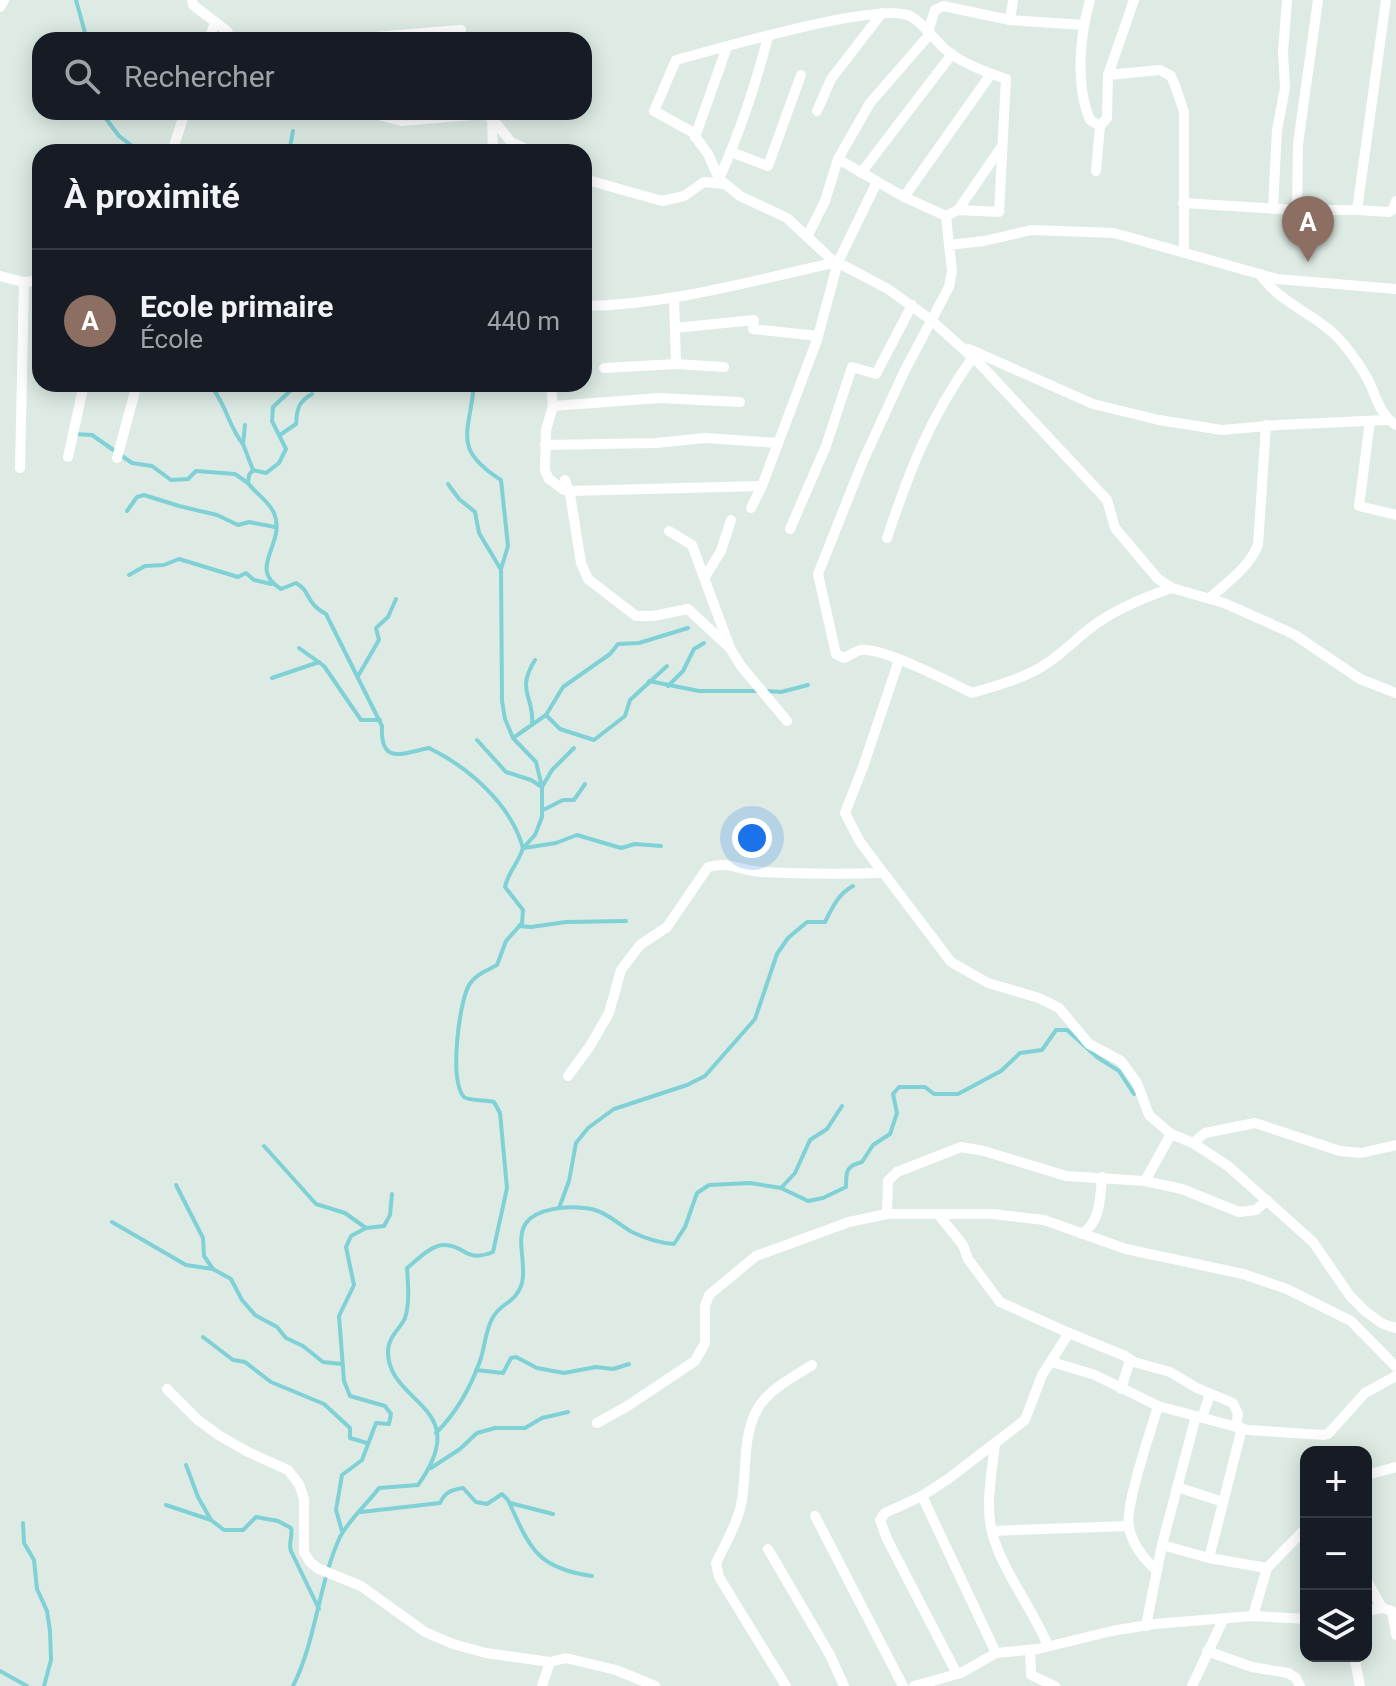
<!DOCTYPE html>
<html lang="fr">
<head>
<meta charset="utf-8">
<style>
  :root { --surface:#171b24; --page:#242831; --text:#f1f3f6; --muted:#9ea1a6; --line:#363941; --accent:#ff6447 }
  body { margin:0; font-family:Roboto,sans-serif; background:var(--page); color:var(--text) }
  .controls { position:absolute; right:24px; bottom:24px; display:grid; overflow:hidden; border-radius:16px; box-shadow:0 4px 20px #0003 }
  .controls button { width:72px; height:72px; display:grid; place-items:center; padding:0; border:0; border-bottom:2px solid var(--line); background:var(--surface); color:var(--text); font:40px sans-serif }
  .you { position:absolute; left:752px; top:838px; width:28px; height:28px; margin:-20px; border:6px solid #fff; border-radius:50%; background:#1a73e8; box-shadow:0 0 0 12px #1a73e833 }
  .badge { display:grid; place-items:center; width:52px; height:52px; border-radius:50%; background:var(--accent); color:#fff; font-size:26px; font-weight:700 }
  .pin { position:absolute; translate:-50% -66px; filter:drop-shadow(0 2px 4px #0008) }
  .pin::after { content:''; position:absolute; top:42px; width:28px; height:24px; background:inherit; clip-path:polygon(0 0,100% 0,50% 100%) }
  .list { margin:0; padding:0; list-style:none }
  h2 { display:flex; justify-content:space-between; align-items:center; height:104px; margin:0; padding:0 32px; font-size:34px }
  h2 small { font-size:26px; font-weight:400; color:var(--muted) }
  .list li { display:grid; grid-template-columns:52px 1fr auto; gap:24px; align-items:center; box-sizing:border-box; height:144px; padding:0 32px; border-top:2px solid var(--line) }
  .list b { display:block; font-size:30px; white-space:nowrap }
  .list p { margin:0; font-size:26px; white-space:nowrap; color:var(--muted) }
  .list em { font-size:26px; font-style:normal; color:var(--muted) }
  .icon { flex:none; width:44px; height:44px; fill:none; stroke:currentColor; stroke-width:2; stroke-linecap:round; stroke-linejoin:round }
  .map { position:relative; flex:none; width:1396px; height:1686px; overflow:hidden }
  .search { position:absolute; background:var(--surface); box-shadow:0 4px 20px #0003; left:32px; top:32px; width:560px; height:88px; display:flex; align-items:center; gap:20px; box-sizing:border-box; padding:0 28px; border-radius:24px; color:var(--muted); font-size:30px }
  .panel { position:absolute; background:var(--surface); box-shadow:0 4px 20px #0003; left:32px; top:144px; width:560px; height:248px; border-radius:24px }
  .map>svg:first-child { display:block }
</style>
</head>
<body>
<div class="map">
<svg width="1396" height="1686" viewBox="0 0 1396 1686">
  <rect width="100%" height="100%" fill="#ddebe4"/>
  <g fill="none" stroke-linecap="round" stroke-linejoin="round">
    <g stroke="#7fd1d6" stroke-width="4">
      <polyline points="76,0 87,40"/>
      <polyline points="101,112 119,136 140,152"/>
      <polyline points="289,152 293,131"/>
      <path d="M292 384 290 391 273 407 272 421 286 449 279 463 266 473 253 470 249 475 248 483C255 493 269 501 274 513 287 544 246 568 281 589L296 583C311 591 305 603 326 614L382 726C380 766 403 753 429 748 468 767 511 804 523 848 519 862 508 872 505 887L523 910 522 923 506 941 497 965C486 971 474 975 468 987 459 1006 449 1080 464 1097 469 1101 486 1100 494 1102L500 1113 507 1188 493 1252C466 1263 466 1246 445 1245 432 1244 417 1260 407 1268 408 1283 410 1303 405 1318 400 1329 389 1336 388 1350 386 1405 476 1404 418 1485L379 1488C367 1504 349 1520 340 1537 319 1582 316 1641 293 1686"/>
      <path d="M474 384C470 433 451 448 501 480L508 546 501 569 502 701 505 719 513 738 536 762 542 787V817L535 835 523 848"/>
      <path d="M213 389C227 407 229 427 243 444"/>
      <polyline points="245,425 243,444 253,470"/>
      <polyline points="75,434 92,435 132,463 152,466 171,480 188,479 196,471 235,474 248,483"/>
      <path d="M280 435 296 424C297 409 298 402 312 394"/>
      <polyline points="448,484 459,499 475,512 479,533 500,568"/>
      <polyline points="127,511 137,497 144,495 179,506 217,515 238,525 249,522 275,527"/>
      <polyline points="129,575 145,566 164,565 179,559 238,577 246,573 254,580 271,584"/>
      <polyline points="299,648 324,666 361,720 380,720"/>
      <polyline points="358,676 379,640 376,628 388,617 396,599"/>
      <polyline points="272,678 319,662"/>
      <polyline points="649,681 699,691 758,691"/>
      <polyline points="668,686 683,671 694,649 704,643"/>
      <polyline points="767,691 781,692 808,685"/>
      <polyline points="546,715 563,687 610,654 618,644 639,643 688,628"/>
      <path d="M532 725C535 696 515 692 535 660"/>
      <polyline points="513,738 546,715 560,729 594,740 625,716 630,700 667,666"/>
      <polyline points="477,740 506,772 531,780 542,787 552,770 574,748"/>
      <polyline points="543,810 563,800 574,800 585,784"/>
      <polyline points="524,848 556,843 577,835 621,848 635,844 661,846"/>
      <polyline points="519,926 531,927 566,922 626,921"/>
      <polyline points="264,1146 316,1204 345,1213 366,1228 351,1236 346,1247 354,1285 339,1316 344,1381 350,1396 385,1406 391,1414 389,1424 376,1423 362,1460 342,1475 336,1510 342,1531"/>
      <polyline points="176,1185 203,1238 204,1256 213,1269"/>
      <polyline points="781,1188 795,1173 810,1140 827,1129 842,1106"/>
      <path d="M559 1208 569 1181 576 1143 588 1128 614 1109 687 1085 705 1076 755 1019 777 954 788 938 807 922H825C832 908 838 894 853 886"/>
      <polyline points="112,1222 186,1265 213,1269 231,1279 242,1300 255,1315 277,1327 286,1338 303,1346 323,1362 342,1364"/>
      <polyline points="366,1228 384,1226 390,1215 392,1194"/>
      <polyline points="203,1337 233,1360 245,1362 271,1382 324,1404 350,1428 350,1438 367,1443"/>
      <polyline points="476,1370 503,1373 511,1358 516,1357 537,1368 564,1373 596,1367 613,1369 629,1364"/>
      <path d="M436 1433C457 1412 470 1389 480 1361 485 1347 485 1332 492 1319 500 1302 516 1304 522 1283 527 1265 515 1238 526 1223 537 1208 567 1206 584 1208 604 1209 616 1223 632 1232 644 1238 661 1243 674 1244L685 1227 697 1193 709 1185 750 1183 781 1188 808 1201 823 1198 846 1187C846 1171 846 1166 862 1162L873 1145 890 1134 897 1113 893 1094 899 1087H925L934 1094H958L1001 1071 1020 1053 1042 1050 1056 1030H1067L1097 1057 1119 1071 1134 1094"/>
      <polyline points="186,1465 198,1497 211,1520"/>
      <polyline points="431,1468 460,1449 477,1433 495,1428 525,1428 542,1418 568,1412"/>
      <polyline points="510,1503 553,1514"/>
      <path d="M166 1505 211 1520 224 1530H243L256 1517 278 1521 291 1528C293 1537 288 1543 291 1551L319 1609"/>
      <path d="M361 1512 440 1503C445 1492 451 1490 463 1488L476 1502 487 1504 502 1494 508 1500C530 1548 536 1568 592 1576"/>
      <polyline points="23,1523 24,1543 34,1560 37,1589 47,1611 50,1631 51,1660 44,1686"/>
      <polyline points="0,1671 27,1686"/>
    </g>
    <g stroke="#fff" stroke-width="10">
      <polyline points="192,0 193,5 227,31 231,40"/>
      <path d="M1090 0C1080 35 1075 85 1090 120L1100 126"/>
      <polyline points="1134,0 1108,75 1160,70 1171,76 1176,88 1184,112 1184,253"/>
      <polyline points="0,7 4,0"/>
      <polyline points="1010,20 1084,25"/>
      <polyline points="928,32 935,10 943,6 1010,20 1013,0"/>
      <polyline points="209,40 215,22"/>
      <polyline points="337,40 461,30"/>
      <polyline points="817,111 831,79 882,13"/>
      <polyline points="368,112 401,121 483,114 492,118 511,142 533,152"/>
      <polyline points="492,118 493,152"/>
      <polyline points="695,137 727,47"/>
      <polyline points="172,152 185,112"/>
      <polyline points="731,152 768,166 801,75"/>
      <polyline points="838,159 904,197 946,216"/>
      <polyline points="1096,171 1100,126 1107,118 1108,75"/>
      <polyline points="861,173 952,54"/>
      <polyline points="584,179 662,201 684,196 704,182 724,184"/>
      <path d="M719 179C740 132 755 87 768 37"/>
      <polyline points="904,197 991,74"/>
      <polyline points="1183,203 1297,210 1298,144 1318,0"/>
      <polyline points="1273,209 1277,130 1285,88 1283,52 1287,0"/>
      <polyline points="958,210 1002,146"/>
      <polyline points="1297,210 1357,210 1386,0"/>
      <polyline points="1357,210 1389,212 1393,209 1396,201"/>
      <polyline points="807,237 825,201 838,159 870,103 930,34"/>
      <path d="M949 245 946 216 958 210 999 212 1006 79C986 72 963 64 946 50 934 40 924 23 910 16 879 1 718 49 676 60L654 111 692 132 708 154 719 179 740 196 787 218 831 259 888 289 931 320 980 364 1107 500 1115 528 1158 579 1172 588 1224 603 1278 627 1295 635 1360 679 1396 693"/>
      <path d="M1260 274C1281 306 1322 315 1346 347 1353 356 1361 367 1367 378 1376 394 1379 415 1396 425"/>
      <polyline points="0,276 24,282 40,280"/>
      <polyline points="674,297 676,364"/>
      <path d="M584 306C669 305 754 280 838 262"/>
      <polyline points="675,328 754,320 753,329 818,336"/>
      <polyline points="969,349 1093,404 1159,420 1222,430 1278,425 1387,420"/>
      <polyline points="604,368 676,364 724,367"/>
      <polyline points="551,384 553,406 546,430 545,471 549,479 564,490"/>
      <polyline points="553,406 660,398 740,402"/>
      <polyline points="1370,421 1359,506 1396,515"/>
      <polyline points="545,445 656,443 705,438 778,443"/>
      <polyline points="68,457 84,384"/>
      <polyline points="117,458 137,384"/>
      <polyline points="20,468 24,282"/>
      <polyline points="565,480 570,494 581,563 588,579 636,616 653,616 688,609 730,648"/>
      <polyline points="569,491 762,486"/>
      <polyline points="751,508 762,486 817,340 838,262 877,182"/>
      <polyline points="790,529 826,446 852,367 876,374 912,305"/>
      <polyline points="669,531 692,545 730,648 741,666 787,721"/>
      <path d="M887 538C910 469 930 417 973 357"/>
      <polyline points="705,577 721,551 731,520"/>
      <path d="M1172 588C1145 597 1112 611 1089 629 1075 640 1062 654 1046 664 1023 679 998 685 972 693 950 682 882 647 861 650 855 651 849 656 844 658L836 654 818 574 863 461 904 372 949 287 952 271 949 245 984 241 1031 230 1114 233 1277 279 1396 289"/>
      <path d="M1210 598C1228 581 1248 569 1258 545L1266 425"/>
      <polyline points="899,660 863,767 845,813 860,842 951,962 988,983 1039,998 1059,1008 1089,1044 1121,1061 1137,1083 1149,1115 1171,1134 1193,1143 1228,1166 1313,1242 1350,1296 1366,1312 1383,1324 1396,1328"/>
      <path d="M568 1076 590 1046 609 1013 621 970 640 945 667 927 708 867C733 861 739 871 763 872 803 874 843 874 883 873"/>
      <polyline points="1193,1143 1205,1133 1255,1123 1340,1151 1361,1153 1396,1145"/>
      <polyline points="1145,1181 1182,1189 1239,1212 1256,1210 1267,1200"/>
      <polyline points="887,1214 888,1181 897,1172 961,1147 984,1151 1066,1176 1145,1181 1171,1134"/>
      <polyline points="938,1214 963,1245 968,1259 1000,1302 1069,1333 1042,1375 1025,1420 948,1479 922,1496 885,1513 880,1520 887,1539 957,1674"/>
      <path d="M1082 1234C1101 1221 1100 1198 1102 1177"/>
      <polyline points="1069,1333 1125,1356 1134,1362 1170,1372 1197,1388 1233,1403 1238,1414 1236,1427"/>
      <path d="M1052 1362 1095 1375 1158 1406C1151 1431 1124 1507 1129 1528 1133 1545 1144 1559 1156 1570"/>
      <polyline points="167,1389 198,1420 220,1436 248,1452 288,1470 299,1484 304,1499 304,1552 310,1562 319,1569 361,1586 425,1632 453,1644 486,1653 550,1662 566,1658 616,1670 655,1686"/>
      <polyline points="1121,1389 1130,1360"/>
      <polyline points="1158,1406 1248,1430 1323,1435 1328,1434 1365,1393 1396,1376"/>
      <polyline points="1202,1418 1210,1394"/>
      <polyline points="597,1423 626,1407 695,1361 705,1343 705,1306 709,1295 756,1256 849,1222 887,1214 993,1214 1044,1220 1126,1249 1243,1274 1287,1289 1351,1321 1396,1367"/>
      <path d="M995 1444C992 1472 985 1505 992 1532 1001 1569 1033 1609 1048 1646"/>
      <polyline points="1366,1475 1396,1467"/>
      <polyline points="1177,1487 1223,1502"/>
      <polyline points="922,1496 996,1653"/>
      <polyline points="815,1516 903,1686"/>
      <polyline points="992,1531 1128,1526"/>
      <polyline points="1162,1545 1196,1416"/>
      <polyline points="768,1549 830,1655 844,1686"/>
      <polyline points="1209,1558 1242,1428"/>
      <polyline points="1366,1579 1382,1608"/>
      <polyline points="1366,1611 1382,1608 1392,1611 1396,1635"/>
      <polyline points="1253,1616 1267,1568"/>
      <polyline points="1146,1626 1162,1545 1209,1558 1267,1568 1306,1528"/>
      <polyline points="1030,1650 1031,1675 1055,1686"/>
      <polyline points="1207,1651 1252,1667 1288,1673 1296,1678 1300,1686"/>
      <polyline points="1354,1656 1360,1686"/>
      <polyline points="542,1686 550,1662"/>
      <path d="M786 1686 719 1577 716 1563C726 1542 738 1523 742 1500 747 1469 742 1436 758 1408 769 1389 794 1377 812 1365"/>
      <polyline points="914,1686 961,1673 996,1653 1038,1649 1112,1631 1154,1624 1253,1616 1306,1619"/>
      <polyline points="1192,1686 1223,1620"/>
    </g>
  </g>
</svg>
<div class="controls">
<button>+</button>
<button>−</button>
<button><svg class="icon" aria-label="layers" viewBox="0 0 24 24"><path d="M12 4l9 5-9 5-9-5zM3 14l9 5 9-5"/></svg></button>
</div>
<div class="you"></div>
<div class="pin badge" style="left:1308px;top:262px;background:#8d6e63">A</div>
<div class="search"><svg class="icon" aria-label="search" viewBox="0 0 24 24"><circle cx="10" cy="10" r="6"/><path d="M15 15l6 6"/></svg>Rechercher</div>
<section class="panel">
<h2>À proximité<small></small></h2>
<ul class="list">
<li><span class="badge" style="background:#8d6e63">A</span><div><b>Ecole primaire</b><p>École</p></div><em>440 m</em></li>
</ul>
</section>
</div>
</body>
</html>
